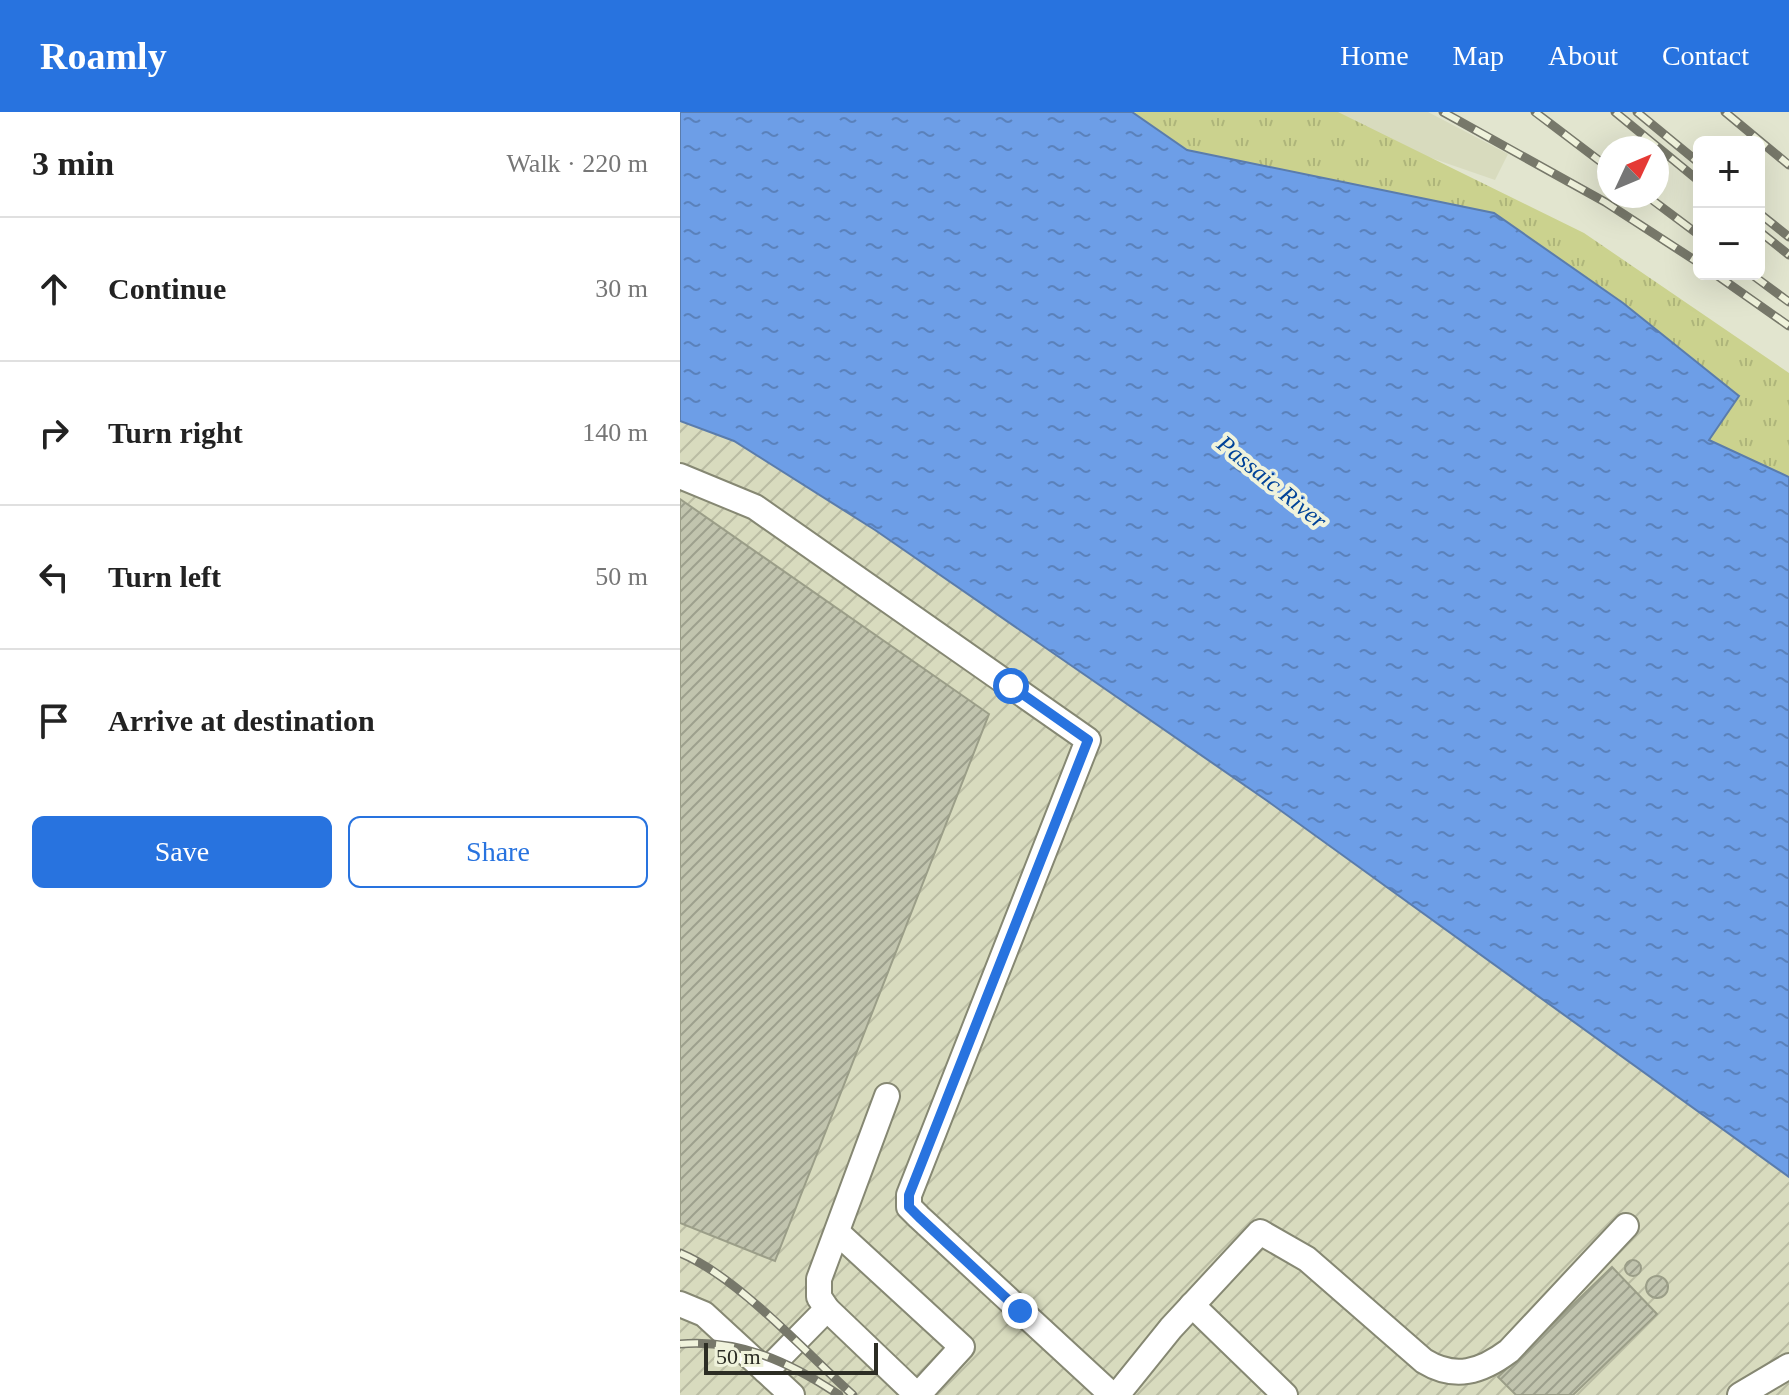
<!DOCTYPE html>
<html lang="en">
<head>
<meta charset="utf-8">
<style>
  :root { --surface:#fff; --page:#f2f2f2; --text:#222; --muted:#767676; --line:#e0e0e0; --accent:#2873df }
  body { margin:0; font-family:Georgia,serif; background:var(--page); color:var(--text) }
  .controls { position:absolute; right:24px; top:24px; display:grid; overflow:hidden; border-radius:12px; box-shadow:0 8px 32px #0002 }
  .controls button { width:72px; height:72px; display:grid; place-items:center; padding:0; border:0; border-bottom:2px solid var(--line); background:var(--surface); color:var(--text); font:40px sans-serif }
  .compass { position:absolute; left:917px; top:24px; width:72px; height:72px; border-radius:50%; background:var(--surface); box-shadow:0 8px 32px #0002; rotate:46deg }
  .scale { position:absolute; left:24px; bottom:20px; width:174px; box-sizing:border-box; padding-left:8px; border:4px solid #2c2d24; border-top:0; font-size:22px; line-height:28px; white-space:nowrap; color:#2c2d24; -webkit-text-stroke:6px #f0f3dc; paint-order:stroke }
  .stop { position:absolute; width:24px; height:24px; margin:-18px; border:6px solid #2873df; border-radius:50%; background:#fff }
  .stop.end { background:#2873df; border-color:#fff; box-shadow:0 2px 8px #0008 }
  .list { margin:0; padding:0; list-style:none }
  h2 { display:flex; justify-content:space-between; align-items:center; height:104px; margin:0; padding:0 32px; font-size:34px }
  h2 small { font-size:26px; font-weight:400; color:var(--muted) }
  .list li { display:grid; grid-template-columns:52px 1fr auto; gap:24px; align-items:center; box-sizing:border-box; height:144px; padding:0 32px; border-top:2px solid var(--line) }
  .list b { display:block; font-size:30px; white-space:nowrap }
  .list em { font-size:26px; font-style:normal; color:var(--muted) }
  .actions { display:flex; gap:16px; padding:24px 32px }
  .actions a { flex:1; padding:18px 0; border:2px solid var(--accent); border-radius:12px; text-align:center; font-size:28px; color:var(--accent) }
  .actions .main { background:var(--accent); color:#fff }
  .icon { flex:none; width:44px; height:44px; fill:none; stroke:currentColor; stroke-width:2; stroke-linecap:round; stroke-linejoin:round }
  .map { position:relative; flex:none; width:1109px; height:1283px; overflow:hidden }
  header { display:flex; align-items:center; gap:48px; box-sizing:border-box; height:112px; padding:0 40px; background:var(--accent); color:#fff }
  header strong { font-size:38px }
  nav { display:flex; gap:44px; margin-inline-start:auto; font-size:28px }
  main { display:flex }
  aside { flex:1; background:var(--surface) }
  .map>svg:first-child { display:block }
</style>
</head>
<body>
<header>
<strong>Roamly</strong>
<nav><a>Home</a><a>Map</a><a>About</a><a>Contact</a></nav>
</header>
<main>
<aside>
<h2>3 min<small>Walk · 220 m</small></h2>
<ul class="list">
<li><svg class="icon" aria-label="ahead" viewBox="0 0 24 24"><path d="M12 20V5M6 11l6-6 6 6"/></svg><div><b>Continue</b></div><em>30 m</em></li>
<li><svg class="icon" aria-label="right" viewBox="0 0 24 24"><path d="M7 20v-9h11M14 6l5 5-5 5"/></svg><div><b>Turn right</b></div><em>140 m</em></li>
<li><svg class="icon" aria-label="left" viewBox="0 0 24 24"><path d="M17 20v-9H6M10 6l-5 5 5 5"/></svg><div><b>Turn left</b></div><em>50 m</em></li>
<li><svg class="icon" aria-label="arrive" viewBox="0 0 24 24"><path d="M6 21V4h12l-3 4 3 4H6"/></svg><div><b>Arrive at destination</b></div></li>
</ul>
<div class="actions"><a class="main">Save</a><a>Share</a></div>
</aside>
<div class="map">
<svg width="1109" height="1283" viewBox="0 0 1109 1283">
  <defs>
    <pattern id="industrial-furrows" width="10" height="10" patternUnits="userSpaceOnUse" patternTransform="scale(2)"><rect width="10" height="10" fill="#d8dbbe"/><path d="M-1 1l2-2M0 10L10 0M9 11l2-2" fill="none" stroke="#babca3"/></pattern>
    <pattern id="grass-tufts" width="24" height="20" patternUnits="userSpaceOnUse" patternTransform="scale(2)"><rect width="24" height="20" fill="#cbd28e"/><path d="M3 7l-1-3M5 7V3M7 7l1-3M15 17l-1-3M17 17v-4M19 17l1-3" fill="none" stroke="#aeb57a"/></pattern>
    <pattern id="water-ripples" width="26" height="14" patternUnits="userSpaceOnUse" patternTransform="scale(2)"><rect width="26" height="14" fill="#6d9ee7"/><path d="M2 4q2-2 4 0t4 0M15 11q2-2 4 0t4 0" fill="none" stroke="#5a81bb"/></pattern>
    <pattern id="building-hatch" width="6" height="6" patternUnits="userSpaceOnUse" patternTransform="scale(2)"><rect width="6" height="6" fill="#c1c4ae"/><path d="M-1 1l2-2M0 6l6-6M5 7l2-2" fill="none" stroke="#9da08d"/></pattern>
  </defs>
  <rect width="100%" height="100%" fill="#e2e5cf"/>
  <polygon fill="#d8dbbe" points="634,0 748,0 828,42 815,68 676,20"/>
  <polygon fill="url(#industrial-furrows)" points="0,309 54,329 195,418 586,688 1109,1065 1109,1283 0,1283"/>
  <polygon fill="url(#grass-tufts)" points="452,0 658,0 904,121 1109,261 1109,365 1028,328 1058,285 814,101 507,38"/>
  <polygon fill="url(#water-ripples)" stroke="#5a7cac" stroke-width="2" points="0,0 452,0 507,38 814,101 943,191 1059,284 1029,328 1109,365 1109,1065 586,688 195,418 54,329 0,309"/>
  <g fill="url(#building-hatch)" stroke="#9b9e88" stroke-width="2">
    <polygon points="0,387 309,602 95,1149 0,1111"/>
    <circle cx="953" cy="1156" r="8"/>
    <polygon points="932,1155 977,1202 893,1283 836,1283 818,1265"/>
    <circle cx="977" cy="1175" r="11"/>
  </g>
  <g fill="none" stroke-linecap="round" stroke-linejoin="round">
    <g stroke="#868873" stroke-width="28">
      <g id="minor">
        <polyline points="0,364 75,395 408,628 229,1083 229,1095 239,1105 432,1283"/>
        <polyline points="207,984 139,1167 139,1185 147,1197 237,1283"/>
        <polyline points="158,1121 282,1235 238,1283"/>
        <polyline points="0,1192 24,1202 112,1283"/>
        <polyline points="512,1193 605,1283"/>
        <polyline points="86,1259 147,1197"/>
        <path d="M437 1283 491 1216 580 1120 627 1147 744 1249C775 1268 801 1260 829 1239L946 1114"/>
        <polyline points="1060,1283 1109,1254"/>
      </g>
    </g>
    <use href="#minor" stroke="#fff" stroke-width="24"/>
    <g stroke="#77786a" stroke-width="9">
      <g id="rail">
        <polyline points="763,0 925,90 1019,151"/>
        <polyline points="855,0 929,56"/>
        <polyline points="935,0 1019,69"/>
        <polyline points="957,0 1019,51"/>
        <polyline points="1045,0 1109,53"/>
        <polyline points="967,84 1019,123"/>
        <polyline points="1079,101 1109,125"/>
        <polyline points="1079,119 1109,143"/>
        <polyline points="1035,162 1109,214"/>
        <polyline points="1071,162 1109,190"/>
        <path d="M0 1141C58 1165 125 1240 173 1283"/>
        <path d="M0 1232C60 1227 110 1250 159 1283"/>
      </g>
    </g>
    <use href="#rail" stroke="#f0f3dc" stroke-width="6" stroke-dasharray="18" stroke-linecap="butt"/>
  </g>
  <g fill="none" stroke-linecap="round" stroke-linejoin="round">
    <polyline stroke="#2873df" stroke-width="10" points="331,574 408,628 229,1083 229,1095 239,1105 340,1199"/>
  </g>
  <g text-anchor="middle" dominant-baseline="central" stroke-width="8" stroke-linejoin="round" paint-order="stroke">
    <g font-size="24" font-style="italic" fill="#004398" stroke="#f0f3dc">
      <text transform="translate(592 370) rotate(39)">Passaic River</text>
    </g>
  </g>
</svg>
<div class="controls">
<button>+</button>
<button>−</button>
</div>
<svg class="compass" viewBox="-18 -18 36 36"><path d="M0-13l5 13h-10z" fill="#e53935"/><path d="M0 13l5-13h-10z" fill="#767676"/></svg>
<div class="scale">50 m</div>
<div class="stop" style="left:331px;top:574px"></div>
<div class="stop end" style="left:340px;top:1199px"></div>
</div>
</main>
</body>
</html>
